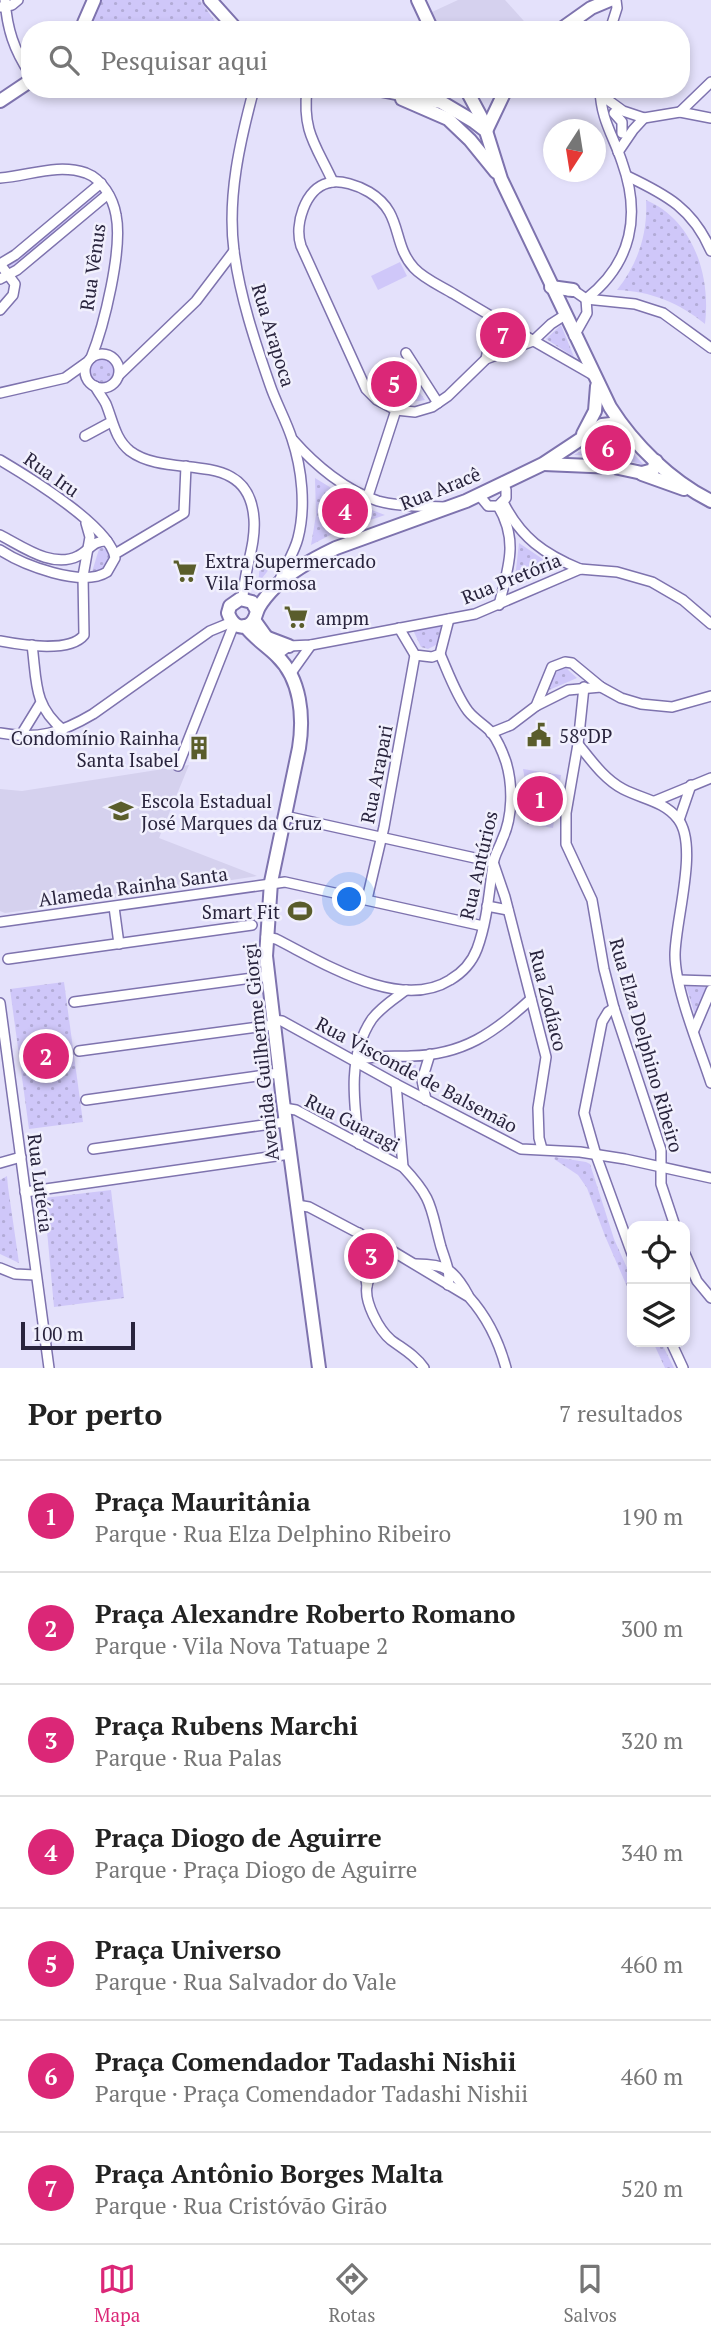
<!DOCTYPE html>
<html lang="pt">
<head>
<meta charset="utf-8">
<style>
  :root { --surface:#fff; --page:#f2f2f2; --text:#222; --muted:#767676; --line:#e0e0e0; --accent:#db2777 }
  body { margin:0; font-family:"PT Serif",serif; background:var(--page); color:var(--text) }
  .controls { position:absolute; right:21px; bottom:21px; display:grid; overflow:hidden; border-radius:14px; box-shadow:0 4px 10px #0003 }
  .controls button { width:63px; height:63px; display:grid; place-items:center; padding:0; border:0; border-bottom:2px solid var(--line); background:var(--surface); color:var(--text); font:35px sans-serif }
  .compass { position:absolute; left:543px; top:119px; width:63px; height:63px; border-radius:50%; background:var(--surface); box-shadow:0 4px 10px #0003; rotate:192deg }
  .scale { position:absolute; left:21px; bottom:18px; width:114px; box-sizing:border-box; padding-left:7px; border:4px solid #29243d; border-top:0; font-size:19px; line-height:24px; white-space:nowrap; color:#29243d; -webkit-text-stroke:5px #f1f0fd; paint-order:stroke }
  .you { position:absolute; left:350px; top:900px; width:24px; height:24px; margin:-18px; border:5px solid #fff; border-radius:50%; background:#1a73e8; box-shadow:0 0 0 10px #1a73e833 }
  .badge { display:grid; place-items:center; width:46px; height:46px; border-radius:50%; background:var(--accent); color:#fff; font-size:23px; font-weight:700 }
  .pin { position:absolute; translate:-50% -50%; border:4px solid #fff; box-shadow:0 2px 7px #0006 }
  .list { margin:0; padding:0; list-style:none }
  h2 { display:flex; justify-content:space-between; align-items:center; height:91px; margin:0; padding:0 28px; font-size:30px }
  h2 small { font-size:23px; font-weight:400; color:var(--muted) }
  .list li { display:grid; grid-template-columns:46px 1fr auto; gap:21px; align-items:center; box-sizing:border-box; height:112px; padding:0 28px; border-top:2px solid var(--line) }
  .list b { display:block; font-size:26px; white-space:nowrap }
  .list p { margin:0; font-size:23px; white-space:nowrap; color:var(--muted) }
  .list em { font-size:23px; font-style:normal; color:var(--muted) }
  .icon { flex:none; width:38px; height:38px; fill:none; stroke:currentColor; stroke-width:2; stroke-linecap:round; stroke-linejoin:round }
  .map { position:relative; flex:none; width:711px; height:1368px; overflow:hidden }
  .search { position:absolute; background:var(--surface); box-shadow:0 4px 10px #0003; left:21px; right:21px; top:21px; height:77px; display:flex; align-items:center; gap:18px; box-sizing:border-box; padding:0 24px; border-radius:28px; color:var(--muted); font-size:26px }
  .sheet { height:875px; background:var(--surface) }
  nav { display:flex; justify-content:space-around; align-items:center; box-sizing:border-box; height:98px; border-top:2px solid var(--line); background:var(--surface); font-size:19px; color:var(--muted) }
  nav a { display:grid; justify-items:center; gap:4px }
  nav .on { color:var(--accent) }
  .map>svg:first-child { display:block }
</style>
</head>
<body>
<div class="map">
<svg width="711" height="1368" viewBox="0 0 711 1368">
  <defs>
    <pattern id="grass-tufts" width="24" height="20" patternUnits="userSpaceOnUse" patternTransform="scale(1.75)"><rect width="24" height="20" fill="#cfc7f9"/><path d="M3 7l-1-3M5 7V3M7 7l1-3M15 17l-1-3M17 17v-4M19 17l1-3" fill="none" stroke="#b2abd6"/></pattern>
    <pattern id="park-dots" width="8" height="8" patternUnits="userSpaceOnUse" patternTransform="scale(1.75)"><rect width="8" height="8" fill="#cfc7f9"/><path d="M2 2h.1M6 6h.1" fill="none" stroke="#b2abd6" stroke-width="1.8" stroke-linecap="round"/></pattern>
  </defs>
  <rect width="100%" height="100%" fill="#e4e1fb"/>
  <g fill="#d5d1ee">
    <polygon points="458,0 505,0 532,30 441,30 432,12"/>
    <polygon points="189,765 159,838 257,876 88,902 5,913 0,911 0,789 22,791"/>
  </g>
  <polygon fill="url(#grass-tufts)" points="99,190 101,192 17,264 0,273 0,270 15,262"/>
  <g fill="url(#park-dots)">
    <polygon points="96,0 200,0 221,30 93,30 86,22"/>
    <path d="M646 200C693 220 711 275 705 324 680 303 650 291 617 290 638 264 648 233 646 200Z"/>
    <polygon points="561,325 574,357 546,339"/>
    <circle cx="103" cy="370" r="13"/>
    <path d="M393 368 406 374 425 400C404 405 382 396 371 377Z"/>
    <polygon points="614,433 644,465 610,456 574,455"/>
    <polygon points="315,478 359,505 385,515 338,531 311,545 316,515"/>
    <polygon points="519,543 556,568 514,587"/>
    <polygon points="100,546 108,551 110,560 105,570 91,575"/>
    <polygon points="261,557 275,562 258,583"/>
    <polygon points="441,626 436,645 428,649 421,647 413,630"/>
    <path d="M566 668 577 678 549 690C548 681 556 669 566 668Z"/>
    <polygon points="523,769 561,775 553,828 527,824 523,810 524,791 527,790"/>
    <polygon points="64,982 83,1122 29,1129 10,989"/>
    <polygon points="686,986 706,987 695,1015"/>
    <polygon points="385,1064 416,1065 414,1079 388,1065"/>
    <polygon points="555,1157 586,1162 590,1164 614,1239 632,1279 632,1298 605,1236 587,1188 578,1175 554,1159"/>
    <polygon points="7,1176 8,1187 19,1263 0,1254 0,1180"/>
    <polygon points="111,1190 124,1298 54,1307 44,1198"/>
    <polygon points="653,1342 661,1342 674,1368 665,1368"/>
  </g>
  <polygon fill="#cfc7f9" points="400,262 407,276 378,290 371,276"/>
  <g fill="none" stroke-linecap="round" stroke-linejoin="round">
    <g stroke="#7e73ae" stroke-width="12">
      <g id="street">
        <path d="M5 0C7 29 14 50 30 74"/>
        <polyline points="1,7 12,5 18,0"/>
        <polyline points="610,30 617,8 616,0"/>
        <path d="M254 89C240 141 227 197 234 251 240 297 255 342 270 385 276 403 286 420 292 439 302 469 306 507 298 538 294 554 284 567 279 582"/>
        <path d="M307 89C302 132 316 145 333 182"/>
        <polyline points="601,95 623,111 644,118 680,112 711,118"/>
        <polyline points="680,112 711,82"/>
        <polyline points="614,113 622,122 622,133"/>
        <polyline points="618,152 633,130 644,118"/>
        <path d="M627 176C667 195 693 209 711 251"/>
        <path d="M0 178C29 176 57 163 86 173 102 179 113 198 116 215 123 249 104 326 91 358"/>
        <polyline points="0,279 17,270 108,194"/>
        <polyline points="568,291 573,290 586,299 635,304 663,313 711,348"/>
        <path d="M586 299C632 263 641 215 622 162 613 135 601 120 600 89"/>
        <polyline points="0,310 13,295 15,284 0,264 15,255 101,183"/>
        <path d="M565 315 551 324 533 341 486 359 448 396 432 407 415 412 396 410 377 400 366 389 301 246C294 225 305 189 328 183 340 179 359 186 369 192 404 213 391 243 414 268 424 279 441 286 454 294 500 322 546 348 593 375"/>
        <polyline points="574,336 587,313 586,299"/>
        <polyline points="406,353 438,403"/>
        <circle cx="102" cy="371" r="17"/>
        <polyline points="486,359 491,335 490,316"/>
        <polyline points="119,375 196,301 234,251"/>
        <path d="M95 386C98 392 103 398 106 404 113 421 115 439 130 451 170 481 249 446 254 519 256 547 243 572 243 599"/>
        <polyline points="0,393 65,378 86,363"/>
        <polyline points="85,436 111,422"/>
        <path d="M293 440C315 465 346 491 378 501 399 507 422 506 444 507"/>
        <path d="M0 460C27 476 111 527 115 558L107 572C82 588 23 565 0 550"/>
        <polyline points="479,495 488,506 498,506 506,498 506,490 503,482"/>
        <polyline points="368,496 396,410"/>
        <path d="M503 502C521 538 544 554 580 569"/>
        <path d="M498 506C519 541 508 568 499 605"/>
        <path d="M0 535C22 546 52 569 78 556 89 551 93 540 107 541"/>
        <polyline points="115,554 184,513 186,466"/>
        <polyline points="399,628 415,655 432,657 440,654 449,619"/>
        <path d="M0 641C21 645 70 653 84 635L83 576 90 537 86 523"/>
        <path d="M32 645C37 682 33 705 63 730"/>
        <polyline points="277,655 289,646 311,645 475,614 580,569 617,572 652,582 683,600 711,624"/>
        <polyline points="291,673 311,645"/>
        <polyline points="584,687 578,744 566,813 566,844 592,900 604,969 614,1008 661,1150 661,1184 675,1226"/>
        <polyline points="536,706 568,690 601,687"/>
        <path d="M0 733C38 740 61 733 93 714L210 631 232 622"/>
        <polyline points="491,733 511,725 536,706 552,667 565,662 572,663 601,687 621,698 641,704 672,707 711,696"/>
        <polyline points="21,735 40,704"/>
        <path d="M578 744C591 760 604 779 623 789 642 799 664 801 678 819 699 846 675 921 675 955 675 990 700 1049 711 1083"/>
        <polyline points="178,766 234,624"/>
        <polyline points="655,801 711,778"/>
        <polyline points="285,816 493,862 505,897 546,1057 538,1108 539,1138 542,1149"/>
        <polyline points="679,820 691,785"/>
        <polyline points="367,899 384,827 415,655"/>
        <polyline points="487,906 508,910"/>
        <polyline points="114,907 119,944"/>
        <polyline points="0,922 285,882 483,926"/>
        <path d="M266 937 276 939C322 962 399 1012 450 980 462 973 472 962 477 949 487 922 489 893 493 865 494 855 499 849 502 840 513 817 513 785 506 762 503 753 497 740 492 733 485 725 475 720 468 711 456 695 448 672 440 654"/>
        <polyline points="8,959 252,925"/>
        <polyline points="679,980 711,981"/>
        <polyline points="74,1002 267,976"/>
        <polyline points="0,1003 49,1368"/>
        <polyline points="614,1008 608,1012 602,1022 584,1113 596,1155 632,1254"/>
        <polyline points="273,1020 282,1021 396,1084 521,1149 580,1152 625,1159 711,1178"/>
        <polyline points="694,1030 711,990"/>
        <polyline points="79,1051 273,1025"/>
        <path d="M357 1060C376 1055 392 1057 411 1056 463 1055 494 1033 531 999"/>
        <polyline points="396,1084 403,1167"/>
        <polyline points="86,1100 279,1073"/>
        <polyline points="426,1100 422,1080 430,1054"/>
        <path d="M284 1108 296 1110 403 1167C434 1200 430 1207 441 1247 445 1260 451 1272 448 1285"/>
        <path d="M359 1144C354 1103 347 1056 372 1019 381 1007 394 999 406 990"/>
        <polyline points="93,1149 285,1122"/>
        <polyline points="0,1163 21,1157"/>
        <polyline points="25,1192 290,1154"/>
        <path d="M297 1205 309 1207 394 1252 469 1297C487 1317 499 1342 506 1368"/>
        <polyline points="359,1233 367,1286"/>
        <path d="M394 1252C384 1261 369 1272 367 1286 364 1302 379 1330 391 1340 403 1349 415 1355 424 1368"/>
        <polyline points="685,1254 697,1281 711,1298"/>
        <path d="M416 1264C445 1264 454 1269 468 1295"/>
        <polyline points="0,1268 15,1274 35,1275"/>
        <polyline points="671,1342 683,1368"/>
      </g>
    </g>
    <g stroke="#7e73ae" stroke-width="16">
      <g id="secondary">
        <polyline points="210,0 237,30"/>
        <polyline points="418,0 432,30"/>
        <polyline points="88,30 84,23 94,0"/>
        <polyline points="560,30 591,8 610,0"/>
        <path d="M376 89 441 102 473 121 486 131 501 179 610 407C634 445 671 481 711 501"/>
        <polyline points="466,89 481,117 486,131"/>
        <polyline points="402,99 448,119 470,140 496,172"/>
        <polyline points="0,101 30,81"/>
        <polyline points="486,131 506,89"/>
        <polyline points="551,287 573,290"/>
        <polyline points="583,434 595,411 597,386"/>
        <polyline points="544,464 614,467 642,473 653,470 656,461"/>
        <polyline points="642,474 684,489"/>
        <path d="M257 611 252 602 240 599 230 606 228 613C231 622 238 630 248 625 256 622 255 614 259 607 263 600 270 592 276 586 292 570 315 558 336 548L466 501 543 464 602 425 620 423"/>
        <polyline points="254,620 274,648"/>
        <path d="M245 626C254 638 267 646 277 656 301 679 304 717 299 748L271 882 266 956 283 1101 319 1368"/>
        <polyline points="268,638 289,646"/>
      </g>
    </g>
    <use href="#street" stroke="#fff" stroke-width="9"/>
    <use href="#secondary" stroke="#fff" stroke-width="12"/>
  </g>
  <defs>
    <g id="supermarket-bare" transform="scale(1.89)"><path d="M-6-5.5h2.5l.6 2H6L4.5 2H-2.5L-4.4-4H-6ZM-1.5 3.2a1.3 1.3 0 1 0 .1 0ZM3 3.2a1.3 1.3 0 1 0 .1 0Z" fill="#5a5d2b" stroke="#f1f0fd" stroke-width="2.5" paint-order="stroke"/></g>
    <g id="civic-bare" transform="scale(1.89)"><path d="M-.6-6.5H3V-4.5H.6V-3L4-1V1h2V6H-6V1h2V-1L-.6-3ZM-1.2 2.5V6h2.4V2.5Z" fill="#5a5d2b" stroke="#f1f0fd" stroke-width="2.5" paint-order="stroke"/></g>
    <g id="building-bare" transform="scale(1.89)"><path d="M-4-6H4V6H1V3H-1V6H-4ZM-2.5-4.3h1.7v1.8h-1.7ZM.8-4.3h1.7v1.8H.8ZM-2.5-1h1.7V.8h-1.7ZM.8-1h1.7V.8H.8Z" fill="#5a5d2b" stroke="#f1f0fd" stroke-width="2.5" paint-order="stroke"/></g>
    <g id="school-bare" transform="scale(1.89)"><path d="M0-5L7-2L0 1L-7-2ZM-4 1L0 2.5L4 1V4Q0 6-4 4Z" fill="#5a5d2b" stroke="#f1f0fd" stroke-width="2.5" paint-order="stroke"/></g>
    <g id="stadium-bare" transform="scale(1.89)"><path d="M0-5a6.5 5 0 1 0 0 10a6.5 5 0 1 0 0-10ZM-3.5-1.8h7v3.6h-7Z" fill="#5a5d2b" stroke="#f1f0fd" stroke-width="2.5" paint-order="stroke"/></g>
  </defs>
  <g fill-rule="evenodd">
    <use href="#supermarket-bare" x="185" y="571"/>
    <use href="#supermarket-bare" x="296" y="617"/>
    <use href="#civic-bare" x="539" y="735"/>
    <use href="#building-bare" x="199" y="748"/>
    <use href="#school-bare" x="121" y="811"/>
    <use href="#stadium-bare" x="300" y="911"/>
  </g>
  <g text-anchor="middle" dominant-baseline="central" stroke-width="5" stroke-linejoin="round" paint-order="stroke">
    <g font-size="19" fill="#29243d" stroke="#f1f0fd">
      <text transform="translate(92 267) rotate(-82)">Rua Vênus</text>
      <text transform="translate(274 335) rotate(73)">Rua Arapoca</text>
      <text transform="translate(52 474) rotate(35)">Rua Iru</text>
      <text transform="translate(440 488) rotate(-22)">Rua Aracê</text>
      <text transform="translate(511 578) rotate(-22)">Rua Pretória</text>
      <text transform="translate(376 774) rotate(-79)">Rua Arapari</text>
      <text transform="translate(478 865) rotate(-77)">Rua Antúrios</text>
      <text transform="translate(133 886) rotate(-8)">Alameda Rainha Santa</text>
      <text transform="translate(549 1000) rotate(76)">Rua Zodíaco</text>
      <text transform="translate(647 1045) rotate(74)">Rua Elza Delphino Ribeiro</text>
      <text transform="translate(260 1052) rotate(-96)">Avenida Guilherme Giorgi</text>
      <text transform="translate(417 1074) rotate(28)">Rua Visconde de Balsemão</text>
      <text transform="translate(353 1122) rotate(27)">Rua Guaragi</text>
      <text transform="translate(41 1183) rotate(83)">Rua Lutécia</text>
    </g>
    <g font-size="19" fill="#29243d" stroke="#f1f0fd" text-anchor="start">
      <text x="205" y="560">Extra Supermercado<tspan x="205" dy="22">Vila Formosa</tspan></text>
      <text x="316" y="617">ampm</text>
      <text x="559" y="735">58ºDP</text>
      <text x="179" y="737" text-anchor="end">Condomínio Rainha<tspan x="179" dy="22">Santa Isabel</tspan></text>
      <text x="141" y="800">Escola Estadual<tspan x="141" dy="22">José Marques da Cruz</tspan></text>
      <text x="280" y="911" text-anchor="end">Smart Fit</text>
    </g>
  </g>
</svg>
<div class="controls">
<button><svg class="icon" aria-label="locate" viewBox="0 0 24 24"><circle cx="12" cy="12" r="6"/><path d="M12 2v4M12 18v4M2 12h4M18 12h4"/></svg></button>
<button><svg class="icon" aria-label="layers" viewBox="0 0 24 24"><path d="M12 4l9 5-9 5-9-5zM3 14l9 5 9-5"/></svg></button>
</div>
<svg class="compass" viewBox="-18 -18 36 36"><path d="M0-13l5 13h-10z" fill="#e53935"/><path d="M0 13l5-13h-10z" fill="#767676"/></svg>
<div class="scale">100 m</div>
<div class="you"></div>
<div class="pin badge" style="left:540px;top:799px">1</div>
<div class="pin badge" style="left:46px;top:1056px">2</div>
<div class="pin badge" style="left:371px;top:1256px">3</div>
<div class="pin badge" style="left:345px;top:511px">4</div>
<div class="pin badge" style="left:394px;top:384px">5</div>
<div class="pin badge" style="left:608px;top:448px">6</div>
<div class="pin badge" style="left:503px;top:335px">7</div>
<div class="search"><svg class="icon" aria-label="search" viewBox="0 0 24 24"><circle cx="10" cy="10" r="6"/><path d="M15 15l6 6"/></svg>Pesquisar aqui</div>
</div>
<section class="sheet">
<h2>Por perto<small>7 resultados</small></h2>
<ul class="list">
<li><span class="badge">1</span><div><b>Praça Mauritânia</b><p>Parque · Rua Elza Delphino Ribeiro</p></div><em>190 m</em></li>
<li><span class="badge">2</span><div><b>Praça Alexandre Roberto Romano</b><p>Parque · Vila Nova Tatuape 2</p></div><em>300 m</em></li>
<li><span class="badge">3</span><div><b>Praça Rubens Marchi</b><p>Parque · Rua Palas</p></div><em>320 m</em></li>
<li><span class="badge">4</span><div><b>Praça Diogo de Aguirre</b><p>Parque · Praça Diogo de Aguirre</p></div><em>340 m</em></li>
<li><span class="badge">5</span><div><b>Praça Universo</b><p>Parque · Rua Salvador do Vale</p></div><em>460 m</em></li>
<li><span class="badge">6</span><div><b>Praça Comendador Tadashi Nishii</b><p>Parque · Praça Comendador Tadashi Nishii</p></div><em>460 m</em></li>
<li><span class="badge">7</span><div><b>Praça Antônio Borges Malta</b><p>Parque · Rua Cristóvão Girão</p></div><em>520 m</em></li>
</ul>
</section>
<nav>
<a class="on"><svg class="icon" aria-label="map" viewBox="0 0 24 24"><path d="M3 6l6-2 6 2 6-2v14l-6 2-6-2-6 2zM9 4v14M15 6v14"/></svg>Mapa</a>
<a><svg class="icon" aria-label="directions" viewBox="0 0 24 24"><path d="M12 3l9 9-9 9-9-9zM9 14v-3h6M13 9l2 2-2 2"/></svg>Rotas</a>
<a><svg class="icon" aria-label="saved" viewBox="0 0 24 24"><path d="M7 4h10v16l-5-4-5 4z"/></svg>Salvos</a>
</nav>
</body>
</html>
